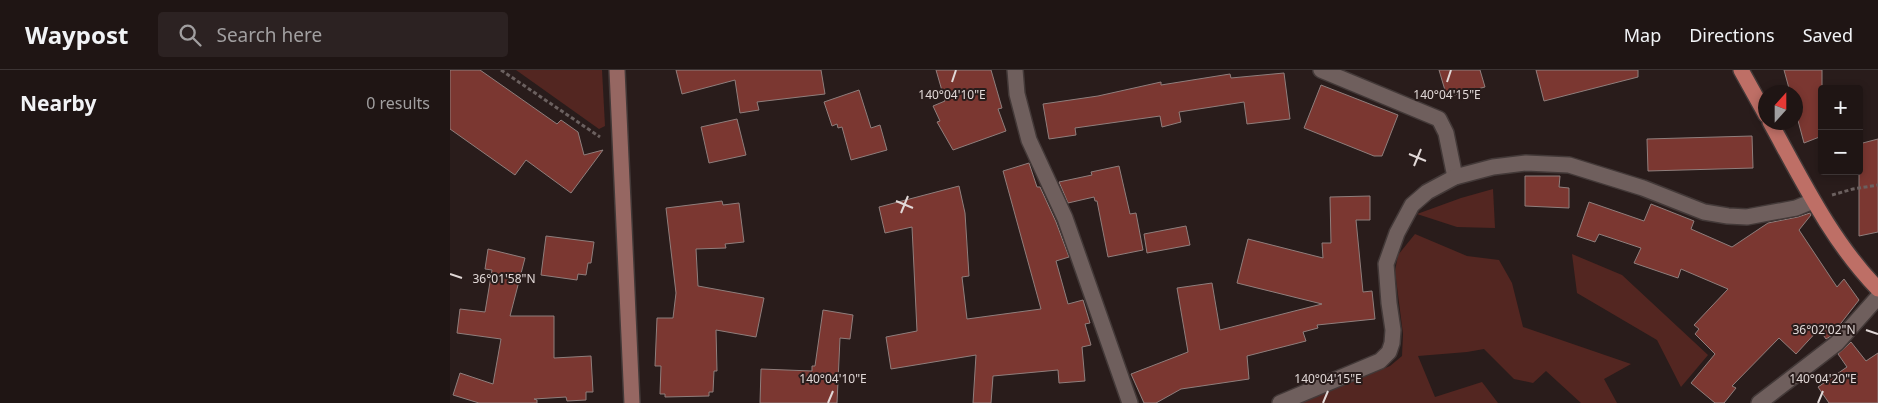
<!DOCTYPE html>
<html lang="en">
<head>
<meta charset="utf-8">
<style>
  :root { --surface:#1f1514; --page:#2c2222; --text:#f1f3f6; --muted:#a19fa0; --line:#3c3434 }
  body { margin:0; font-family:"Noto Sans",sans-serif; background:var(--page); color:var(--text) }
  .controls { position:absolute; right:15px; top:15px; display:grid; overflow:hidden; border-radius:5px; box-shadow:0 2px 8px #0003 }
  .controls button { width:45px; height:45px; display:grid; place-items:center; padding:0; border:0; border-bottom:1px solid var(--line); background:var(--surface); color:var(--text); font:25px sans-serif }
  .compass { position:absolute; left:1308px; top:15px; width:45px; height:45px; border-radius:50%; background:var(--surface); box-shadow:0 2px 8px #0003; rotate:21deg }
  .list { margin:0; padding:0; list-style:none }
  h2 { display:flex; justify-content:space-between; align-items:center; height:65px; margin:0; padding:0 20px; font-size:21px }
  h2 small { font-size:16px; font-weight:400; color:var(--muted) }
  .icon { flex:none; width:28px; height:28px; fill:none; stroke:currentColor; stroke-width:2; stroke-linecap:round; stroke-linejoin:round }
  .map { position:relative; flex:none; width:1428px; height:333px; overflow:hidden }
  header { display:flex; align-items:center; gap:30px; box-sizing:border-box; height:70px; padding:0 25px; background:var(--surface); border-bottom:1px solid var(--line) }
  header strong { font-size:24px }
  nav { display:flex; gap:28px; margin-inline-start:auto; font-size:18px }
  .search { width:350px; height:45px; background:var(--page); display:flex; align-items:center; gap:12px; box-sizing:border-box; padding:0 18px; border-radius:5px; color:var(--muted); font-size:19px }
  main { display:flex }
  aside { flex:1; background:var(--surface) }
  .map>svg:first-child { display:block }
</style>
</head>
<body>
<header>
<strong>Waypost</strong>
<div class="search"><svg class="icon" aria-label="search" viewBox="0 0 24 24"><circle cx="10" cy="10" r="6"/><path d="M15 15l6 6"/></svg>Search here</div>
<nav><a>Map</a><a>Directions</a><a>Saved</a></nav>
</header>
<main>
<aside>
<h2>Nearby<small>0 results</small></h2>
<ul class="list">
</ul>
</aside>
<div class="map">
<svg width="1428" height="333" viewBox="0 0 1428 333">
  <rect width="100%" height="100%" fill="#291c1b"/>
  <g fill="#532621">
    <polygon points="66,0 152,0 155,56 149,59"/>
    <polygon points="1043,119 1045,158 1007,157 967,144 1011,128"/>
    <polygon points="965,164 1017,186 1049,190 1062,213 1073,257 1181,294 1154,309 1167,333 1131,333 1096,301 1083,313 1064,309 1034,279 1017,282 968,286 985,327 1032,312 1048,333 849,333 940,296 952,286 953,264 945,201 948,185"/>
    <polygon points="1122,184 1172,205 1258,285 1231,317 1207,270 1127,223"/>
  </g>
  <g fill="#7b3731" stroke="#8f7e7c">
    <polygon points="0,0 30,0 107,54 111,50 128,62 134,85 153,80 121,123 76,90 65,105 0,59"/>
    <polygon points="226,0 371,0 375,24 307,32 309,40 290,43 285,10 232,24"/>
    <polygon points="486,0 541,0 552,38 548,39 556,61 503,80 487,52 490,51 483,36 495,31"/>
    <polygon points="989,0 1030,0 1035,17 997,27"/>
    <polygon points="1086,0 1188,0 1188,7 1094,31"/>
    <polygon points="1334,0 1372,0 1372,66 1354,73 1346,43 1346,22 1340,22"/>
    <polygon points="834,3 840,49 797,54 794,32 729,42 731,52 712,57 710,46 625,58 626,65 599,69 593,34 648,26 711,12 711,15 780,4 781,8"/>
    <polygon points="871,15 948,45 932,86 924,86 854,58"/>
    <polygon points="409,20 421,58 430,55 437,80 401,90 392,57 388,58 387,54 382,56 374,32"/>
    <polygon points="287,49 296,85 259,93 251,57"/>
    <polygon points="1302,66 1303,98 1198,101 1197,69"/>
    <polygon points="1428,69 1428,162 1409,166 1409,74"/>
    <polygon points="579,93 587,117 590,117 606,152 619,187 606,191 618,234 633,230 640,253 635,254 641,275 632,277 635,311 609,313 608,300 543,306 541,333 523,333 526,285 441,299 436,267 467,261 462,157 435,163 429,137 509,116 515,143 519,206 512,207 517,249 591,239 553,101"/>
    <polygon points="669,96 680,144 686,143 693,180 658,187 647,131 645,131 644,127 618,133 609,112 642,105 641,102"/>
    <polygon points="1075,106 1110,106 1109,117 1119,118 1119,138 1075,136"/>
    <polygon points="920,126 920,150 906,150 913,222 922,221 925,249 867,255 868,258 853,262 856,271 797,286 799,309 731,319 706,333 694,333 681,304 738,282 727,218 762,213 770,260 872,234 787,213 798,169 873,188 872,173 881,173 880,127"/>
    <polygon points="272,131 273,135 289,133 294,172 275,174 276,178 246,179 248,216 314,228 306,267 266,260 267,301 264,301 263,322 259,322 259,326 215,327 215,324 210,324 211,296 205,296 207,248 223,248 226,223 216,138"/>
    <polygon points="1139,132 1194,151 1201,134 1244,151 1241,159 1282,177 1318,153 1348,147 1360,143 1361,145 1349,160 1387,217 1394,209 1409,230 1381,266 1376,269 1369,259 1346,284 1329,268 1282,316 1286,318 1274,333 1265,333 1241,313 1265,284 1245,264 1249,259 1244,255 1278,219 1231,199 1228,208 1184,193 1191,178 1149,164 1145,172 1127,166"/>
    <polygon points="736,156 740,175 697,183 694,164"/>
    <polygon points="96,166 144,172 141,193 138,193 136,205 128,204 127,210 91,205"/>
    <polygon points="38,179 75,188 60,246 104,246 104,288 141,286 143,322 136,322 136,330 117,331 116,327 84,329 87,330 87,333 29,333 3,325 10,303 43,314 51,269 7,263 10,239 35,242 42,200 35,199"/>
    <polygon points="373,240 403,245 400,269 390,268 387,333 310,333 311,299 362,301 362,296 365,296"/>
    <polygon points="1401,272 1416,291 1428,283 1428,333 1379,333 1368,317 1397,297 1388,284"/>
  </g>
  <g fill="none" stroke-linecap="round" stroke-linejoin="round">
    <g stroke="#433938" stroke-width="18">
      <g id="street">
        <polyline points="565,0 567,24 579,70 615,148 680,333"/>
        <polyline points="871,0 989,49 996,63 1005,107"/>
        <polyline points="830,333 930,291 939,282 942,273 943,260 939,233 936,194 947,163 962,135 977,122 1005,107 1043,97 1076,93 1119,95 1193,118 1254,142 1278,146 1297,147 1346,138 1363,131"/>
        <polyline points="1309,333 1387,273 1428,227"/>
      </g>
    </g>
    <g stroke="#433938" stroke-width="18">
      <polyline id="secondary" points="167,0 182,333"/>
    </g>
    <g stroke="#433938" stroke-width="18">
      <g id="primary">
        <polyline points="1291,0 1316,45"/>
        <path d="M1320 52C1352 110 1382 172 1428 219"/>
      </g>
    </g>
    <g stroke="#6b605f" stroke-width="3" stroke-dasharray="4 2.5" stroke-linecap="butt">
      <polyline points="51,0 150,67"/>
      <polyline points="1382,125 1403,119 1428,115"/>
    </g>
    <use href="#street" stroke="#6f5f5d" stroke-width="15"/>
    <use href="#secondary" stroke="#966762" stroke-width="15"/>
    <use href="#primary" stroke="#be6f66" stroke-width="15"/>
  </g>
  <path fill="none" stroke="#e1d8d7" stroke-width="2" d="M502 12 506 0M997 12 1001 0M959 84 976 91M964 96 971 79M446 131 463 138M451 143 458 126M0 204 12 208M1416 260 1428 264M378 333 383 321M873 333 878 321M1368 333 1373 321"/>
  <g font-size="12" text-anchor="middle" fill="#e1d8d7" stroke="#291c1b" stroke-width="4" stroke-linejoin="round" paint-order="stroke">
    <text x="502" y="29">140°04'10"E</text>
    <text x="997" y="29">140°04'15"E</text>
    <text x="54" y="213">36°01'58"N</text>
    <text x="1374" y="264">36°02'02"N</text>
    <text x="383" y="313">140°04'10"E</text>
    <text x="878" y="313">140°04'15"E</text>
    <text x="1373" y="313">140°04'20"E</text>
  </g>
</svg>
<div class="controls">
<button>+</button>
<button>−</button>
</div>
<svg class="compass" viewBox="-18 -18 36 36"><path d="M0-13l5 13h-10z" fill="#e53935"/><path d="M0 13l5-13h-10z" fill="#a19fa0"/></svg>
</div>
</main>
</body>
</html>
